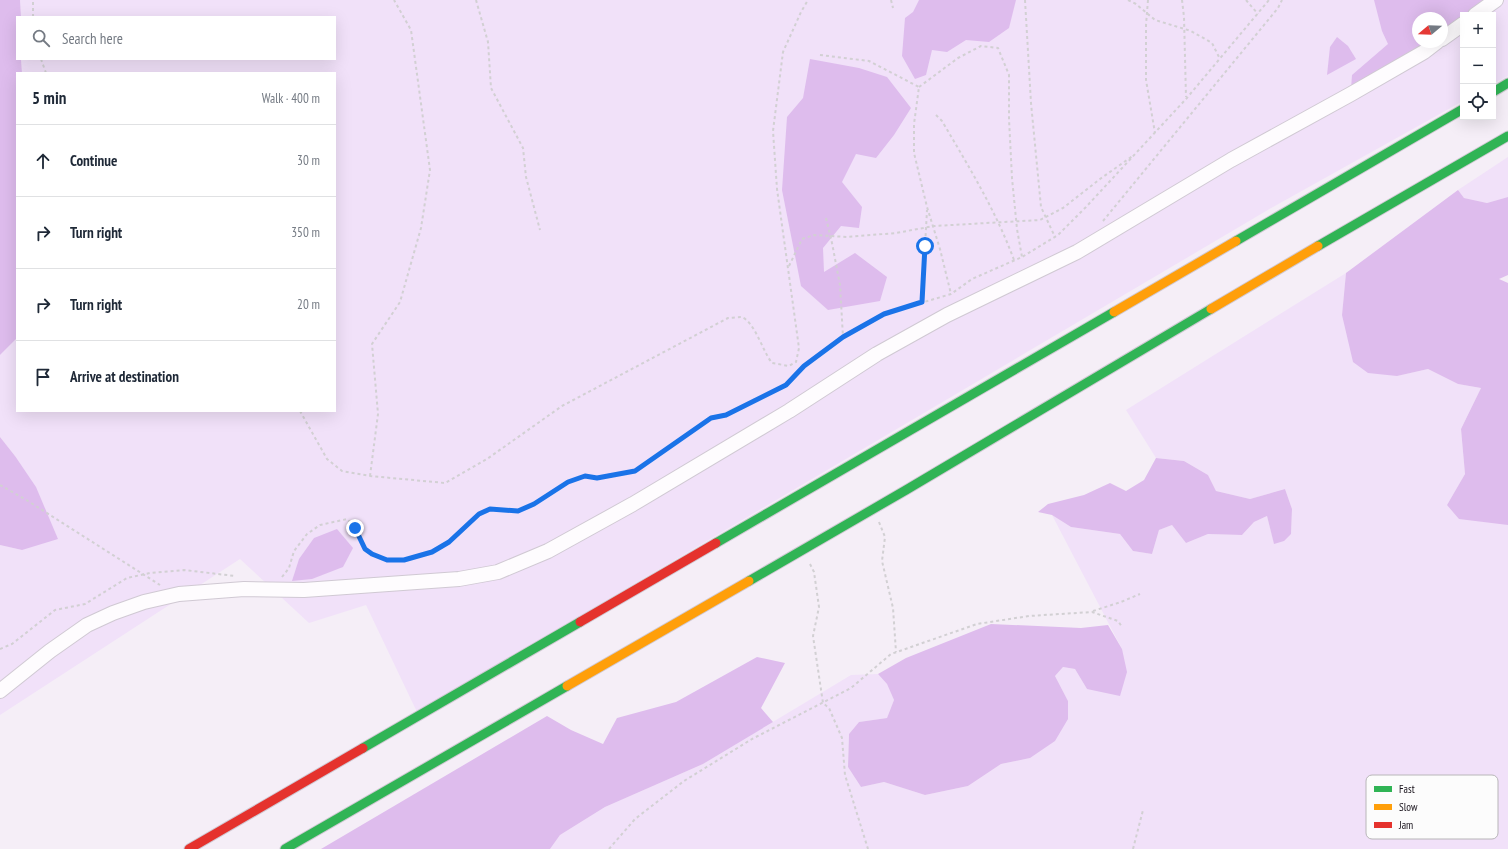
<!DOCTYPE html>
<html lang="en">
<head>
<meta charset="utf-8">
<style>
  :root { --surface:#fff; --page:#f6f6f7; --text:#1f2937; --muted:#747a83; --line:#e0e1e3 }
  body { margin:0; font-family:"PT Sans Narrow",sans-serif; background:var(--page); color:var(--text) }
  .controls { position:absolute; right:12px; top:12px; display:grid; overflow:hidden; border-radius:0px; box-shadow:0 4px 16px #0002 }
  .controls button { width:36px; height:36px; display:grid; place-items:center; padding:0; border:0; border-bottom:1px solid var(--line); background:var(--surface); color:var(--text); font:20px sans-serif }
  .compass { position:absolute; left:1412px; top:12px; width:36px; height:36px; border-radius:50%; background:var(--surface); box-shadow:0 4px 16px #0002; rotate:251deg }
  .stop { position:absolute; width:12px; height:12px; margin:-9px; border:3px solid #1a73e8; border-radius:50%; background:#fff }
  .stop.end { background:#1a73e8; border-color:#fff; box-shadow:0 1px 4px #0008 }
  .list { margin:0; padding:0; list-style:none }
  h2 { display:flex; justify-content:space-between; align-items:center; height:52px; margin:0; padding:0 16px; font-size:17px }
  h2 small { font-size:13px; font-weight:400; color:var(--muted) }
  .list li { display:grid; grid-template-columns:26px 1fr auto; gap:12px; align-items:center; box-sizing:border-box; height:72px; padding:0 16px; border-top:1px solid var(--line) }
  .list b { display:block; font-size:15px; white-space:nowrap }
  .list em { font-size:13px; font-style:normal; color:var(--muted) }
  .icon { flex:none; width:22px; height:22px; fill:none; stroke:currentColor; stroke-width:2; stroke-linecap:round; stroke-linejoin:round }
  .map { position:relative; flex:none; width:1508px; height:849px; overflow:hidden }
  .search { position:absolute; background:var(--surface); box-shadow:0 4px 16px #0002; left:16px; top:16px; width:320px; height:44px; display:flex; align-items:center; gap:10px; box-sizing:border-box; padding:0 14px; border-radius:0px; color:var(--muted); font-size:15px }
  .panel { position:absolute; background:var(--surface); box-shadow:0 4px 16px #0002; left:16px; top:72px; width:320px; height:340px; border-radius:0px }
  .map>svg:first-child { display:block }
</style>
</head>
<body>
<div class="map">
<svg width="1508" height="849" viewBox="0 0 1508 849">
  <rect width="100%" height="100%" fill="#f5eef7"/>
  <g fill="#f1e1f9" fill-rule="evenodd">
    <path d="M20 0H1508V76L1493 84V15H1463V101L1273 207 417 712 366 605 309 623 240 559 0 715V545L22 550 15 456 0 437V355L17 338V411H335V73H22L21 59H335V17H21ZM1418 18H1442V42H1418Z"/>
    <polygon points="1508,157 1508,197 1487,203 1464,198 1458,190"/>
    <polygon points="1346,273 1342,315 1396,376 1428,369 1458,384 1481,388 1461,429 1465,474 1447,505 1508,525 1508,849 550,849 560,835 605,807 703,764 851,675 878,674 887,684 894,700 887,718 859,722 849,734 848,767 861,787 884,782 925,795 968,786 1001,764 1030,758 1068,701 1055,676 1063,667 1075,669 1087,689 1122,649 1052,515 1071,527 1120,534 1133,551 1152,554 1159,530 1172,525 1186,543 1208,534 1242,535 1254,522 1267,516 1274,543 1291,534 1292,509 1285,489 1250,499 1216,491 1208,475 1184,461 1156,458 1126,410"/>
  </g>
  <g fill="#debced">
    <polygon points="0,0 20,0 21,17 17,17 17,59 21,59 22,73 17,73 17,338 0,355"/>
    <polygon points="919,0 1016,0 1009,28 989,42 966,40 947,52 932,50 926,75 915,79 902,56 905,18 913,12"/>
    <polygon points="1374,0 1487,0 1466,15 1463,15 1463,17 1442,33 1442,18 1418,18 1418,42 1429,42 1351,89 1352,75 1388,44 1382,31"/>
    <polygon points="1337,37 1348,46 1356,59 1327,75 1330,47"/>
    <polygon points="810,59 859,68 887,77 911,108 894,135 876,158 856,154 842,182 862,207 859,228 841,226 823,248 824,272 855,253 887,277 880,301 828,310 801,286 782,190 787,117 803,98"/>
    <polygon points="1458,190 1464,198 1487,203 1508,197 1508,275 1499,279 1508,283 1508,525 1459,519 1447,505 1465,474 1461,429 1481,388 1458,384 1428,369 1397,376 1368,373 1353,362 1342,315 1346,273"/>
    <polygon points="0,437 15,456 36,487 58,539 22,550 0,545"/>
    <polygon points="1156,458 1184,461 1208,475 1216,491 1250,499 1285,489 1292,509 1291,534 1284,541 1274,544 1267,516 1254,522 1242,535 1208,534 1186,543 1172,525 1159,530 1152,554 1133,551 1120,534 1071,527 1052,515 1038,512 1048,504 1084,495 1110,483 1126,491 1144,480"/>
    <polygon points="337,529 353,548 343,567 312,579 292,581 299,559 314,538"/>
    <polygon points="991,624 1081,628 1108,625 1122,649 1127,672 1120,696 1087,689 1075,669 1063,667 1055,676 1068,701 1068,719 1055,741 1030,758 1001,764 968,786 925,795 884,782 861,787 848,767 849,734 859,722 887,718 894,700 887,684 878,674 906,658"/>
    <polygon points="757,657 785,663 761,708 773,722 703,764 605,807 560,835 550,849 321,849 547,716 571,730 603,744 617,718 676,702"/>
  </g>
  <g fill="none" stroke-linecap="round" stroke-linejoin="round">
    <g stroke="#d0c9d3" stroke-width="16">
      <g id="street">
        <polyline points="1475,15 1496,0"/>
        <polyline points="1442,39 1463,24"/>
        <polyline points="0,691 50,651 87,625 113,613 144,602 179,594 244,589 304,590 459,579 498,572 548,551 633,504 789,411 877,354 947,315 1077,252 1231,160 1351,94 1424,52 1437,42"/>
      </g>
    </g>
    <g stroke="#d0c9d3" stroke-width="11">
      <g id="fast">
        <polyline points="1493,92 1508,83"/>
        <polyline points="1236,241 1463,109"/>
        <polyline points="1318,246 1508,136"/>
        <polyline points="716,543 1114,312"/>
        <polyline points="749,581 906,490 1211,309"/>
        <polyline points="363,748 580,622"/>
        <polyline points="285,849 567,686"/>
      </g>
    </g>
    <g stroke="#d0c9d3" stroke-width="11">
      <g id="slow">
        <polyline points="1211,309 1318,246"/>
        <polyline points="1114,312 1236,241"/>
        <polyline points="567,686 749,581"/>
      </g>
    </g>
    <g stroke="#d0c9d3" stroke-width="11">
      <g id="jam">
        <polyline points="580,622 716,543"/>
        <polyline points="189,849 363,748"/>
      </g>
    </g>
    <g stroke="#d2d0d3" stroke-width="2" stroke-dasharray="3 3" stroke-linecap="butt">
      <polyline points="476,0 488,42 491,88 523,148 526,177 540,230"/>
      <polyline points="891,0 893,8"/>
      <polyline points="1025,0 1031,103 1041,207 1055,237"/>
      <polyline points="1128,0 1136,4 1155,20 1191,31 1212,43 1220,59"/>
      <polyline points="1148,0 1146,25 1146,80 1155,133"/>
      <polyline points="1182,0 1184,17 1186,97"/>
      <polyline points="1246,0 1258,14"/>
      <polyline points="33,17 33,0"/>
      <polyline points="820,55 869,61 919,87 914,124 914,153 927,207 940,249 951,294"/>
      <polyline points="41,59 46,73"/>
      <polyline points="919,87 958,58 981,46 998,48 1009,75 1009,119 1012,178 1017,229 1022,257"/>
      <path d="M936 115 942 121C969 167 996 211 1014 260"/>
      <polyline points="826,218 832,243 840,285 843,337"/>
      <polyline points="1103,221 1278,8 1282,0"/>
      <polyline points="789,266 802,239 814,235 847,237 896,233 934,226 1040,220 1063,208 1100,179 1134,155"/>
      <polyline points="922,302 927,210"/>
      <path d="M300 411 327 459 342 471 370 476 445 483 487 459 562 406 728 318C732 318 737 317 741 317 754 320 763 352 772 363L789 366 796 362 799 348 777 189 773 131 783 52 801 12 808 0"/>
      <polyline points="370,476 378,414 372,344 400,302 421,228 430,170 411,30 394,0"/>
      <polyline points="0,485 28,501 160,585"/>
      <polyline points="879,522 885,537 882,561 893,608 896,652"/>
      <polyline points="810,564 814,572 819,607 813,636 823,703 829,708 842,738 845,775 868,849"/>
      <polyline points="282,577 289,568 294,551 307,534 320,525 347,519 355,528 365,549 372,554 387,559 404,560 432,552 449,542 479,514 490,509 518,511 534,504 568,482 585,476 597,479 635,471 711,418 726,415 786,385 804,366 843,337 884,314 951,294 972,279 1022,257 1058,235 1086,207 1186,99 1269,0"/>
      <polyline points="1093,611 1121,602 1140,594"/>
      <polyline points="0,649 12,644 55,610 85,604 127,578 150,573 184,570 235,576"/>
      <polyline points="609,849 635,819 684,781 752,739 851,688 891,654 977,624 1029,616 1092,612 1118,621 1122,627"/>
      <polyline points="1133,849 1143,810"/>
    </g>
    <use href="#street" stroke="#fefcfe" stroke-width="14"/>
    <use href="#fast" stroke="#30b455" stroke-width="9"/>
    <use href="#slow" stroke="#ff9f0a" stroke-width="9"/>
    <use href="#jam" stroke="#e5322d" stroke-width="9"/>
  </g>
  <g fill="none" stroke-linecap="round" stroke-linejoin="round">
    <polyline stroke="#1a73e8" stroke-width="5" points="355,528 365,549 372,554 387,560 404,560 432,552 449,542 479,514 490,509 518,511 534,504 568,482 585,476 597,478 635,471 711,418 726,415 786,385 804,366 843,337 884,314 922,302 925,246"/>
  </g>
  <rect x="1366" y="775" width="132" height="64" rx="6" fill="#fcfcfc" stroke="#b8b6b8" stroke-width="1"/>
  <rect x="1374" y="786" width="18" height="6" fill="#30b455"/>
  <rect x="1374" y="804" width="18" height="6" fill="#ff9f0a"/>
  <rect x="1374" y="822" width="18" height="6" fill="#e5322d"/>
  <g font-size="11" fill="#18121b">
    <text x="1399" y="793">Fast</text>
    <text x="1399" y="811">Slow</text>
    <text x="1399" y="829">Jam</text>
  </g>
</svg>
<div class="controls">
<button>+</button>
<button>−</button>
<button><svg class="icon" aria-label="locate" viewBox="0 0 24 24"><circle cx="12" cy="12" r="6"/><path d="M12 2v4M12 18v4M2 12h4M18 12h4"/></svg></button>
</div>
<svg class="compass" viewBox="-18 -18 36 36"><path d="M0-13l5 13h-10z" fill="#e53935"/><path d="M0 13l5-13h-10z" fill="#747a83"/></svg>
<div class="stop" style="left:925px;top:246px"></div>
<div class="stop end" style="left:355px;top:528px"></div>
<div class="search"><svg class="icon" aria-label="search" viewBox="0 0 24 24"><circle cx="10" cy="10" r="6"/><path d="M15 15l6 6"/></svg>Search here</div>
<section class="panel">
<h2>5 min<small>Walk · 400 m</small></h2>
<ul class="list">
<li><svg class="icon" aria-label="ahead" viewBox="0 0 24 24"><path d="M12 20V5M6 11l6-6 6 6"/></svg><div><b>Continue</b></div><em>30 m</em></li>
<li><svg class="icon" aria-label="right" viewBox="0 0 24 24"><path d="M7 20v-9h11M14 6l5 5-5 5"/></svg><div><b>Turn right</b></div><em>350 m</em></li>
<li><svg class="icon" aria-label="right" viewBox="0 0 24 24"><path d="M7 20v-9h11M14 6l5 5-5 5"/></svg><div><b>Turn right</b></div><em>20 m</em></li>
<li><svg class="icon" aria-label="arrive" viewBox="0 0 24 24"><path d="M6 21V4h12l-3 4 3 4H6"/></svg><div><b>Arrive at destination</b></div></li>
</ul>
</section>
</div>
</body>
</html>
